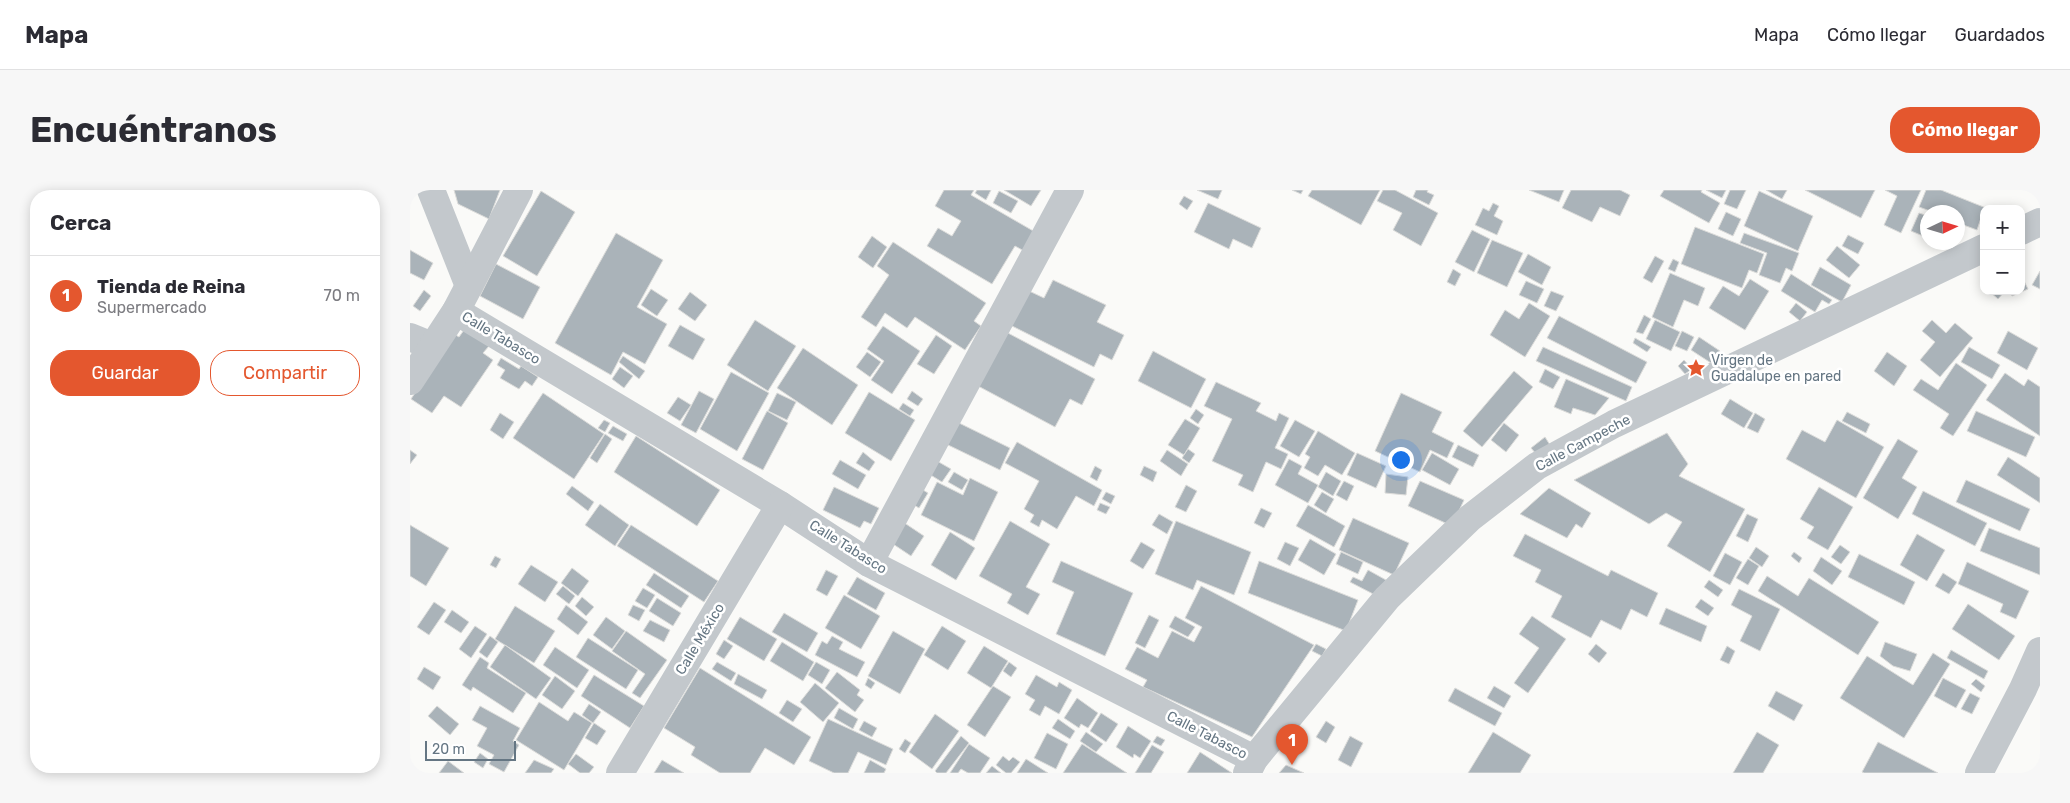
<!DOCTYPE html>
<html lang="es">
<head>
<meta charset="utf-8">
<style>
  :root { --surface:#fff; --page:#f7f7f7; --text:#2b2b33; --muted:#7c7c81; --line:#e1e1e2; --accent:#e4572e }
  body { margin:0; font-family:Rubik,sans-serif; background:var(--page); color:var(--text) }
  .controls { position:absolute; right:15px; top:15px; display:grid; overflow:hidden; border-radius:10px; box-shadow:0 2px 12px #0003 }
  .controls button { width:45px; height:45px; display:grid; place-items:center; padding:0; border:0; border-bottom:1px solid var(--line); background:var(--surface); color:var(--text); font:25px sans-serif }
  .compass { position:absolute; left:1510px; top:15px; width:45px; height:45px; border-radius:50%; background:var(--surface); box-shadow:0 2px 12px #0003; rotate:86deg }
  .scale { position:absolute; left:15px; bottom:12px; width:91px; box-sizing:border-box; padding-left:5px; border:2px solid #657683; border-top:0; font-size:14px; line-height:18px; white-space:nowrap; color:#657683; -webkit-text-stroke:4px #fff; paint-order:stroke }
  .you { position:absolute; left:990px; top:269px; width:18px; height:18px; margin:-12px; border:4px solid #fff; border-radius:50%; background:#1a73e8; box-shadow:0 0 0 8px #1a73e833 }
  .badge { display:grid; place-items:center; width:32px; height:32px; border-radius:50%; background:var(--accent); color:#fff; font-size:16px; font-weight:700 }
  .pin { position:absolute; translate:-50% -41px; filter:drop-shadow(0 1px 2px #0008) }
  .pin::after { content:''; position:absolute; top:26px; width:18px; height:15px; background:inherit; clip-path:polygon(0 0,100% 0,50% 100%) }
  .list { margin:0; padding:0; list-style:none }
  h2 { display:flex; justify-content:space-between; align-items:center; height:65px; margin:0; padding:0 20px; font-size:21px }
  h2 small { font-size:16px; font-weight:400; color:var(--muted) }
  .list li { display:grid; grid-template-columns:32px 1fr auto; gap:15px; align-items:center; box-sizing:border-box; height:80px; padding:0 20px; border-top:1px solid var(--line) }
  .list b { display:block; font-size:19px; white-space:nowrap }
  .list p { margin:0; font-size:16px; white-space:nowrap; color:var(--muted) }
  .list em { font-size:16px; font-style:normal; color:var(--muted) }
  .actions { display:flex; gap:10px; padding:15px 20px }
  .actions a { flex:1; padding:11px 0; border:1px solid var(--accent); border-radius:20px; text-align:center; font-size:18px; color:var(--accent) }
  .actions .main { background:var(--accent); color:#fff }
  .map { position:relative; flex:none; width:1630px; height:583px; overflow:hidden; border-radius:20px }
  header { display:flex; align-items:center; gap:30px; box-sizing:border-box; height:70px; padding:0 25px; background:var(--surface); border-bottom:1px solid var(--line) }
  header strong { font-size:24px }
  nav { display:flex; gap:28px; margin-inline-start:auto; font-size:18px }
  .intro { display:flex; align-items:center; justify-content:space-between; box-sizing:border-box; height:120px; padding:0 30px }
  h1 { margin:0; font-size:35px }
  .button { padding:12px 22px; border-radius:20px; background:var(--accent); color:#fff; font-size:18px; font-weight:700 }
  main { display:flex; gap:30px; padding:0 30px }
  aside { flex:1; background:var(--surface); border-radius:20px; box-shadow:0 2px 12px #0003 }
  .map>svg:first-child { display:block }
</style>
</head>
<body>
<header>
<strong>Mapa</strong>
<nav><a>Mapa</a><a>Cómo llegar</a><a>Guardados</a></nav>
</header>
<div class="intro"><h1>Encuéntranos</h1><a class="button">Cómo llegar</a></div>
<main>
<aside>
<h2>Cerca<small></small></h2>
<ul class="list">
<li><span class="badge">1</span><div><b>Tienda de Reina</b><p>Supermercado</p></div><em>70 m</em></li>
</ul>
<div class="actions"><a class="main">Guardar</a><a>Compartir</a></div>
</aside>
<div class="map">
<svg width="1630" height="583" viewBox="0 0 1630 583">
  <rect width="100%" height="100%" fill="#fafaf8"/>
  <g fill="#aab3b9" stroke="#dcdcda">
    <polygon points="44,0 90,0 79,29 48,14"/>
    <polygon points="534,0 564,0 561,5 625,42 614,61 605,56 582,94 517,56 528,38 542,46 551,31 525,16"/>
    <polygon points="567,0 581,0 576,10 565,3"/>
    <polygon points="594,0 631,0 621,16"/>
    <polygon points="787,0 812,0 808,9"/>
    <polygon points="882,0 893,0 891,4"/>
    <polygon points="902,0 970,0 951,35 898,6"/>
    <polygon points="973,0 985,0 1028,23 1011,56 983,40 992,23 967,11"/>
    <polygon points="1006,0 1018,0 1017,2 1024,5 1019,15 1003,7"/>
    <polygon points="1119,0 1154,0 1149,12"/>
    <polygon points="1161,0 1210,0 1220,5 1210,26 1190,17 1182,32 1152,18"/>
    <polygon points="1254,0 1292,0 1291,2 1310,13 1299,33 1250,6"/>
    <polygon points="1296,0 1316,0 1312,8"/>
    <polygon points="1320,0 1336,0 1327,19 1314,14"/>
    <polygon points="1356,0 1377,0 1372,9"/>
    <polygon points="1395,0 1465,0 1451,28"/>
    <polygon points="1475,0 1511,0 1491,43 1474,35 1487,6"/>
    <polygon points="1516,0 1531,0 1576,18 1574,19 1567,40 1548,33 1548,22 1523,22 1509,17"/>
    <polygon points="131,1 165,22 127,86 93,66"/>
    <polygon points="589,1 608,11 601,23 583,13"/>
    <polygon points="1349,1 1403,26 1388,61 1334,36"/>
    <polygon points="774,6 783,11 777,20 769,14"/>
    <polygon points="798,13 851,38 842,58 823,49 819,59 784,42"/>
    <polygon points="1083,13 1089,16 1084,26 1093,31 1087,45 1065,35 1073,18 1079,21"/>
    <polygon points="1316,22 1331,29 1323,46 1308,39"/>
    <polygon points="1509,23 1518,26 1518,48 1501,41"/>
    <polygon points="1285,37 1354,64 1347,83 1339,80 1332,98 1271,74"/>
    <polygon points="1062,40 1080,49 1064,82 1045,72"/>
    <polygon points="206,43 253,70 227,117 257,134 235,174 213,162 201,185 145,153"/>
    <polygon points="1334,43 1389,63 1382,81 1376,78 1370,93 1349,85 1357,63 1330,53"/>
    <polygon points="1438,45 1454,53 1448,64 1432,56"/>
    <polygon points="462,46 477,57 463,78 448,67"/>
    <polygon points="1082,50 1113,63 1097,97 1067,83"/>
    <polygon points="483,52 576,113 564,131 571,136 555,160 505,127 497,138 475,123 466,137 451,127 479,85 467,76"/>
    <polygon points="1526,52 1539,52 1529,58"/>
    <polygon points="1427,56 1450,75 1439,88 1416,70"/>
    <polygon points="0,60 23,73 14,90 0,83"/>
    <polygon points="1118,64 1141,77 1132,95 1108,82"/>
    <polygon points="1245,66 1254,71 1242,93 1233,88"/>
    <polygon points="1263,69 1269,72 1265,82 1258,79"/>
    <polygon points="86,74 130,97 113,129 70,106"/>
    <polygon points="1410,77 1441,95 1432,112 1401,95"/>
    <polygon points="1043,79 1051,84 1045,96 1037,92"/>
    <polygon points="1630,81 1630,99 1622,95"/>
    <polygon points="1260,83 1295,98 1288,116 1274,110 1263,137 1242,127"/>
    <polygon points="1381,84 1422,110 1419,114 1412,110 1405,122 1371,101"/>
    <polygon points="1611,85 1618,99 1602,106 1600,101 1611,101"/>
    <polygon points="1340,89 1359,101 1335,140 1299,118 1313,96 1329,106"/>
    <polygon points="643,90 696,115 687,132 714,145 702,170 690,164 684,177 600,135 617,100 634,108"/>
    <polygon points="1116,91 1134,99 1127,113 1109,105"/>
    <polygon points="241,99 258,110 247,126 231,115"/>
    <polygon points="14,100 21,106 10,121 3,116"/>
    <polygon points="1141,101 1154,106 1146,121 1134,116"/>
    <polygon points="1579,101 1595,101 1588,109"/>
    <polygon points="280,102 297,115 285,131 268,119"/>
    <polygon points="1119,113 1140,126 1115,167 1080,145 1095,120 1109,129"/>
    <polygon points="1386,113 1397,122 1390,131 1379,122"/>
    <polygon points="1234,125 1241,129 1233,144 1226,142"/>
    <polygon points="1149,126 1237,172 1226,193 1137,148"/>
    <polygon points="345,130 386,156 358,201 317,175"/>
    <polygon points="1245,130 1270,142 1261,161 1236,149"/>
    <polygon points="1522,130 1536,143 1545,133 1563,148 1530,187 1510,170 1525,152 1512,141"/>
    <polygon points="270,135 295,149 283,170 258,156"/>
    <polygon points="473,136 510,161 482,204 461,190 474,171 457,159"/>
    <polygon points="54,140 79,156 73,163 83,170 51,217 34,206 22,223 1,209 44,144 49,147"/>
    <polygon points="1272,141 1284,147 1277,161 1265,156"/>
    <polygon points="1598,141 1628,158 1617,180 1587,163"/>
    <polygon points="596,142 685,189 672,215 660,209 645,237 568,196"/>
    <polygon points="526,145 542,156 524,184 507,174"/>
    <polygon points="1289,147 1310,161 1301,173 1281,160"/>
    <polygon points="1225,148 1241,157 1237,162 1223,153"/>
    <polygon points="1133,157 1222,197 1216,211 1126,171"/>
    <polygon points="1559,157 1590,175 1582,189 1551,172"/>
    <polygon points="393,158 448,195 422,235 367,198"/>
    <polygon points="743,161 796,189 781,218 728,191"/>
    <polygon points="457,162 471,172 460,187 446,177"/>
    <polygon points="1477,162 1497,176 1484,196 1464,181"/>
    <polygon points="213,166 235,181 229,189 209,172"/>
    <polygon points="91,168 109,179 111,176 128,187 122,196 115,191 109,199 90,188 95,180 87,175"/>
    <polygon points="1274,170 1282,179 1275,184 1268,176"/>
    <polygon points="1546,173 1577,195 1543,246 1530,238 1539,224 1503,200 1511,189 1528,200"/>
    <polygon points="210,177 223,186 214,198 202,189"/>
    <polygon points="1135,179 1150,187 1143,199 1129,192"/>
    <polygon points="1104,181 1123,197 1072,257 1053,241"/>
    <polygon points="321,182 359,203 327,261 290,239"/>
    <polygon points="1595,183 1614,196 1618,189 1630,197 1630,246 1576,210"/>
    <polygon points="1156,189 1199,208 1185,225 1163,218 1161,224 1144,217"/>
    <polygon points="806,192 851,213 846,221 866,231 869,223 879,228 865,258 878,264 871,279 856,272 843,302 828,295 833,285 802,271 822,229 794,216"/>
    <polygon points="289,201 304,209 286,243 271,235"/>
    <polygon points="502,201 513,209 508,216 497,209"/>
    <polygon points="459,202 505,230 481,271 435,243"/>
    <polygon points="133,203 194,244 164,289 103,248"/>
    <polygon points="367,203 386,212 377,230 358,221"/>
    <polygon points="991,203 1032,222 1022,242 1044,253 1037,268 1020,260 1010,282 965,261"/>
    <polygon points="268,207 281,215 270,231 257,223"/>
    <polygon points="1320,209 1343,223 1334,238 1311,224"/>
    <polygon points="493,213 504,220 500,226 489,219"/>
    <polygon points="786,219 794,225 788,234 780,228"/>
    <polygon points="357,221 378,233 353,280 332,269"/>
    <polygon points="1566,221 1625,247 1616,267 1557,241"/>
    <polygon points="1437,222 1460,234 1456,243 1432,231"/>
    <polygon points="90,223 104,232 93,249 80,240"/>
    <polygon points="1345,223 1355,229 1348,243 1337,238"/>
    <polygon points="775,229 790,238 774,265 758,255"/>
    <polygon points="194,230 200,233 195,242 188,238"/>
    <polygon points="885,230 905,241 889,267 870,256"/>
    <polygon points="1427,230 1474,257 1446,308 1376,269 1392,240 1415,252"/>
    <polygon points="547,232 600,258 590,280 536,254"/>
    <polygon points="1094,233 1109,245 1096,262 1081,250"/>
    <polygon points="203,236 217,244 213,251 198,243"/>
    <polygon points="908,241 945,263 932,285 915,275 908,286 894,278 900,267 895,264"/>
    <polygon points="1257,243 1278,274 1269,286 1335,319 1300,382 1257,356 1272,332 1256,323 1239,334 1164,290"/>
    <polygon points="195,244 202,249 187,273 180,268"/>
    <polygon points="226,246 310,300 287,336 204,282"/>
    <polygon points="1135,247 1140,255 1127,265 1121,258"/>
    <polygon points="1488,249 1508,261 1492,288 1507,297 1488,329 1453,308"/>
    <polygon points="607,252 692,300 684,316 666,306 647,339 632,330 629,337 620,332 624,325 614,319 629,291 595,273"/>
    <polygon points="1048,255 1069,265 1063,277 1042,267"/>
    <polygon points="778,259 785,264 779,273 772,268"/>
    <polygon points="0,260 7,265 0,274"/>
    <polygon points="757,260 778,274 771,286 750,271"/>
    <polygon points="453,262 465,272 459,281 446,273"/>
    <polygon points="947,263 976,276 966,298 937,285"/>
    <polygon points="1022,263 1049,279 1040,295 1012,280"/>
    <polygon points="1598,267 1630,288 1630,313 1587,285"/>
    <polygon points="879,269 892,276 888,284 908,295 898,313 865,295"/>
    <polygon points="430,270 456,285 448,299 422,284"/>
    <polygon points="527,271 541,279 532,292 519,284"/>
    <polygon points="685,276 692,280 687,291 680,287"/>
    <polygon points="734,276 747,282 743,292 730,285"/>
    <polygon points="544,282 558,290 552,300 538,292"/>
    <polygon points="916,282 931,291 923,306 908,297"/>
    <polygon points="976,284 998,287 996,305 975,303"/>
    <polygon points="560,288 588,302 564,351 511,325 527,292 553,305"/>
    <polygon points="1556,290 1620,319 1610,341 1546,312"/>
    <polygon points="934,291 944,296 937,311 926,305"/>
    <polygon points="1010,291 1054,310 1042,336 998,316"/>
    <polygon points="776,295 787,301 776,322 765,317"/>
    <polygon points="162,296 184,312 178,321 156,304"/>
    <polygon points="424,297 469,318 461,334 454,331 450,338 413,320"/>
    <polygon points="508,297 518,303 509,318 499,312"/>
    <polygon points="1409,297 1443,317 1418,360 1397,348 1404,337 1390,329"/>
    <polygon points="1139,298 1181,323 1172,338 1166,334 1157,348 1110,324"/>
    <polygon points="1513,301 1577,333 1565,356 1502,324"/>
    <polygon points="696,302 705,306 701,314 692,309"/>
    <polygon points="912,302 924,309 916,323 904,315"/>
    <polygon points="690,313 700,317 696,324 687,320"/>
    <polygon points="190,314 219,335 205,356 175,335"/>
    <polygon points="898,315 935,336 924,357 886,336"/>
    <polygon points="851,318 862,323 854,338 844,333"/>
    <polygon points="749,324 763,332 757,344 742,335"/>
    <polygon points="1337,324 1348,329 1338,352 1326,346"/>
    <polygon points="943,328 999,353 984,385 929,360"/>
    <polygon points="600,331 640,354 616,397 630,404 618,425 597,413 602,404 569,386"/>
    <polygon points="766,331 841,362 824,405 787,390 783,400 745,384"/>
    <polygon points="493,332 514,346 501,366 480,352"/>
    <polygon points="0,335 39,358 16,396 0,386"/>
    <polygon points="221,335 308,391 294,412 207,356"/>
    <polygon points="1579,338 1630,358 1630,385 1570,361"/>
    <polygon points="540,342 565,358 546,390 521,375"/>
    <polygon points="1115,344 1198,386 1201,380 1248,403 1237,427 1221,419 1211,440 1191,430 1181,448 1141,427 1152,406 1125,392 1131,380 1103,366"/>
    <polygon points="1507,344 1535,360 1517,391 1490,375"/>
    <polygon points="900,349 926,364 914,385 888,370"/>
    <polygon points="731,352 745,360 733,379 720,371"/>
    <polygon points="875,352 889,358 880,376 867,369"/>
    <polygon points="1430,355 1440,362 1431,374 1421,367"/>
    <polygon points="1346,357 1359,366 1352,377 1339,368"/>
    <polygon points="931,362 953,372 948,384 926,374"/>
    <polygon points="1384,362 1392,368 1389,373 1381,366"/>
    <polygon points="1315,363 1332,372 1320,395 1303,386"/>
    <polygon points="1449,364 1505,392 1494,415 1438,387"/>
    <polygon points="85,366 91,369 86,378 80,375"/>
    <polygon points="1411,367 1432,381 1422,395 1403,381"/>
    <polygon points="1338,369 1349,376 1338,395 1326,388"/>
    <polygon points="651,371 723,403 695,466 646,444 664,402 642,392"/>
    <polygon points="849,371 948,410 936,441 838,403"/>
    <polygon points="1557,372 1619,401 1606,429 1590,422 1593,414 1548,394"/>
    <polygon points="121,375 148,392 135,412 108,394"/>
    <polygon points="162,378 179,391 168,406 151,393"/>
    <polygon points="416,380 428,386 417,406 406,400"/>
    <polygon points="958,380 976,390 967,406 940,392 943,387 952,391"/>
    <polygon points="244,383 279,406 271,418 236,395"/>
    <polygon points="1533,383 1547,392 1539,404 1525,396"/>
    <polygon points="1357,386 1388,406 1399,388 1469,432 1448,465 1348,401"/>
    <polygon points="447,387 475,403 466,420 437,404"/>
    <polygon points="1299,390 1313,400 1308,407 1294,397"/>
    <polygon points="153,396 165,406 159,414 146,404"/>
    <polygon points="791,396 904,455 842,547 733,497 737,490 715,479 727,457 748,468 762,441 784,452 792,437 775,428"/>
    <polygon points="233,398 245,405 237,418 225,411"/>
    <polygon points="1329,399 1370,419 1350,461 1330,451 1342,426 1321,415"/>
    <polygon points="434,405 470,426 451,459 415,438"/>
    <polygon points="172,407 184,417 176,426 165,416"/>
    <polygon points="247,408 271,423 263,436 239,421"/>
    <polygon points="1291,409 1304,418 1298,426 1285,417"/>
    <polygon points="24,412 36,420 19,445 7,437"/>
    <polygon points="1558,414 1605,446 1589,470 1542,439"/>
    <polygon points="156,415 178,432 168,445 147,429"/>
    <polygon points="223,415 235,420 229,431 218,425"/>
    <polygon points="105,416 145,441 124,473 85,449"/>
    <polygon points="1256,418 1297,436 1291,452 1249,434"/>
    <polygon points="42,420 59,432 51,443 34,432"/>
    <polygon points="374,423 408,443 397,462 362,442"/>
    <polygon points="739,425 749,430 735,458 725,453"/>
    <polygon points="765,426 785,437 778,447 759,437"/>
    <polygon points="1122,426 1156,449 1118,503 1104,493 1129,458 1109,444"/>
    <polygon points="196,427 215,441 202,459 183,445"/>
    <polygon points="330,427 367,449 354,471 317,449"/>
    <polygon points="240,430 260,440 254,452 233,441"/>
    <polygon points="65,436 77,444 61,468 49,459"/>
    <polygon points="532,436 556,451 538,480 514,465"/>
    <polygon points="216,441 257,470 230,508 222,503 235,484 202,461"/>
    <polygon points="483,441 515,459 490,504 458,486"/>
    <polygon points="80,446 88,452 77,468 69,462"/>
    <polygon points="422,446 433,452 429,459 455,472 447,487 405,465 412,451 417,454"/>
    <polygon points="178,448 228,480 216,499 166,467"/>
    <polygon points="314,450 323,456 314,469 306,464"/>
    <polygon points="372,452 404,472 393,491 360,471"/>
    <polygon points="1475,452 1507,464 1500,481 1483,476 1470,466"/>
    <polygon points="906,454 916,459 912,466 902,461"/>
    <polygon points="1186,454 1197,463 1189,473 1178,464"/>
    <polygon points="95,455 141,488 126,509 80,477"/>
    <polygon points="574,456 598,471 581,498 557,483"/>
    <polygon points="1317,456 1325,461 1319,474 1310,470"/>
    <polygon points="145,457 179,480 167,498 133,475"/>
    <polygon points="1541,460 1578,481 1574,489 1537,468"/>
    <polygon points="1523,463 1540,474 1494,548 1430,508 1457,466 1503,495"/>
    <polygon points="70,467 79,473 77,478 116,503 103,523 63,497 61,501 52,495"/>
    <polygon points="307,472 326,483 321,491 302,479"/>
    <polygon points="406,472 420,480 412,494 398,485"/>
    <polygon points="599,472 607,478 601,487 593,481"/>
    <polygon points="14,477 31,487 23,500 7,489"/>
    <polygon points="290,478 401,547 384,575 355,558 340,583 310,583 281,565 285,557 254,538"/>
    <polygon points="427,482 450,500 447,505 454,510 445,522 415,498"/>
    <polygon points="328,484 357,500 352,509 324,494"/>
    <polygon points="184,485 234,516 220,538 171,506"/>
    <polygon points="626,485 647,497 649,492 662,500 649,524 635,516 630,526 619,520 625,510 615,504"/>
    <polygon points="145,486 165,501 152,519 132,505"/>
    <polygon points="458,488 465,493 461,499 455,495"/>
    <polygon points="1533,488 1556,500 1546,518 1524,506"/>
    <polygon points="1566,489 1575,496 1571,502 1561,494"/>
    <polygon points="405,493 429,513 413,532 390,512"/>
    <polygon points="583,496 601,507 575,547 557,535"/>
    <polygon points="1084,496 1101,506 1094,518 1077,508"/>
    <polygon points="1045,498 1092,523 1085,536 1038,511"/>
    <polygon points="1366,501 1393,515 1384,531 1358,516"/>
    <polygon points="1560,503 1570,508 1562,524 1551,519"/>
    <polygon points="667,508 688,523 678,538 671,534 669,538 654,528"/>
    <polygon points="377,510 392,519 383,532 369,523"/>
    <polygon points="129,512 158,531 164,522 182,533 154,580 106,550"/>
    <polygon points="179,514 191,522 183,533 172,525"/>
    <polygon points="27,516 49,534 40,545 18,526"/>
    <polygon points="70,516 110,538 103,551 109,555 94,582 79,574 84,565 67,556 77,538 62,530"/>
    <polygon points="429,518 448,529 443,539 424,528"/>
    <polygon points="691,523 708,534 696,552 680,541"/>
    <polygon points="525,524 549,541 522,579 499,562"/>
    <polygon points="418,529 483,559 476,575 448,562 438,583 424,583 399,571"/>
    <polygon points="648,529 665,541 660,549 642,538"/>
    <polygon points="454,531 467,538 462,547 449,540"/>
    <polygon points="916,531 925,537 916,553 906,547"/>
    <polygon points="184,533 196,541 187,555 175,548"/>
    <polygon points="718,536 741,551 730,568 724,564 723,568 706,557"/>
    <polygon points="676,542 693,554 686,562 670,551"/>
    <polygon points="1083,542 1121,565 1110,583 1058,583"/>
    <polygon points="1347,542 1369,555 1353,583 1323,583"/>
    <polygon points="637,543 658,554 646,579 624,568"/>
    <polygon points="551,546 559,553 536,583 527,583 525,581"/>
    <polygon points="747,546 755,550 751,556 743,552"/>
    <polygon points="940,546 953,553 941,577 928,570"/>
    <polygon points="495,549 501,553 495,563 489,559"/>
    <polygon points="1468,552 1528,583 1454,583 1452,582"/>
    <polygon points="559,554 580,568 570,583 558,583 551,579 548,583 540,583"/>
    <polygon points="672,554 717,583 653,583"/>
    <polygon points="742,555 754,562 741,583 725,583"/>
    <polygon points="790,562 822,583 777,583"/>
    <polygon points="70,563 78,569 73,578 64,572"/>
    <polygon points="166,564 184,577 179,583 170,583 158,574"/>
    <polygon points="593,566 599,571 603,567 610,572 601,583 596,583 586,575"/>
    <polygon points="616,569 638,583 607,583"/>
    <polygon points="124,570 144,579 141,583 115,583"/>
    <polygon points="252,570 274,583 244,583"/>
    <polygon points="460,570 476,579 474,583 454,583"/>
    <polygon points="38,571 54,583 29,583"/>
    <polygon points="876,575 894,583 869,583"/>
    <polygon points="582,576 591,583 576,583"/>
  </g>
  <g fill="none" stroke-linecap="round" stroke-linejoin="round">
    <g stroke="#c3c8cc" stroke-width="28">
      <polyline points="21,0 59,96"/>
      <polyline points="1611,41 1630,32"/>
      <polyline points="46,121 370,315 459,373 844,569"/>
      <polyline points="0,147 22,156"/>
      <polyline points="0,191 46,121 109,0"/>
      <polyline points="459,373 660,0"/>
      <polyline points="210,583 370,315"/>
      <polyline points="837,583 844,569 977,408 1060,328 1127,276 1204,234 1574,58"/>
      <polyline points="1569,583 1613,499 1630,461"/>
    </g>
  </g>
  <defs>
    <g id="sight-bare" transform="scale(1.5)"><path d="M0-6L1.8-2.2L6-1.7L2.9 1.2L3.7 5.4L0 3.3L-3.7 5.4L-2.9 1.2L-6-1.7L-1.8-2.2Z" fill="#e4572e" stroke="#fff" stroke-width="2.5" paint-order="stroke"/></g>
  </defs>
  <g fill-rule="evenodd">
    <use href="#sight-bare" x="1286" y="178"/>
  </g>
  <g text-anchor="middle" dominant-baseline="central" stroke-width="5" stroke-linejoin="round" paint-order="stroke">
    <g font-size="14" fill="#657683" stroke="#fff">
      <text transform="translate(91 148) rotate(31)">Calle Tabasco</text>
      <text transform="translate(1173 253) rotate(-28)">Calle Campeche</text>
      <text transform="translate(438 357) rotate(32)">Calle Tabasco</text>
      <text transform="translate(290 449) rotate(-59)">Calle México</text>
      <text transform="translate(797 545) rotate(27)">Calle Tabasco</text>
    </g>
    <g font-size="14" fill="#657683" stroke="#fff" text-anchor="start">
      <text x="1301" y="170">Virgen de<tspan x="1301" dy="16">Guadalupe en pared</tspan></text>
    </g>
  </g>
</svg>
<div class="controls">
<button>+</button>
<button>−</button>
</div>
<svg class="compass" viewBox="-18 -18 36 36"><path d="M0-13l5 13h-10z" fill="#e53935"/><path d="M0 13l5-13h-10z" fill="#7c7c81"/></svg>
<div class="scale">20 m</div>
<div class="you"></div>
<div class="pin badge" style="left:882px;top:575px">1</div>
</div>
</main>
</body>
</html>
